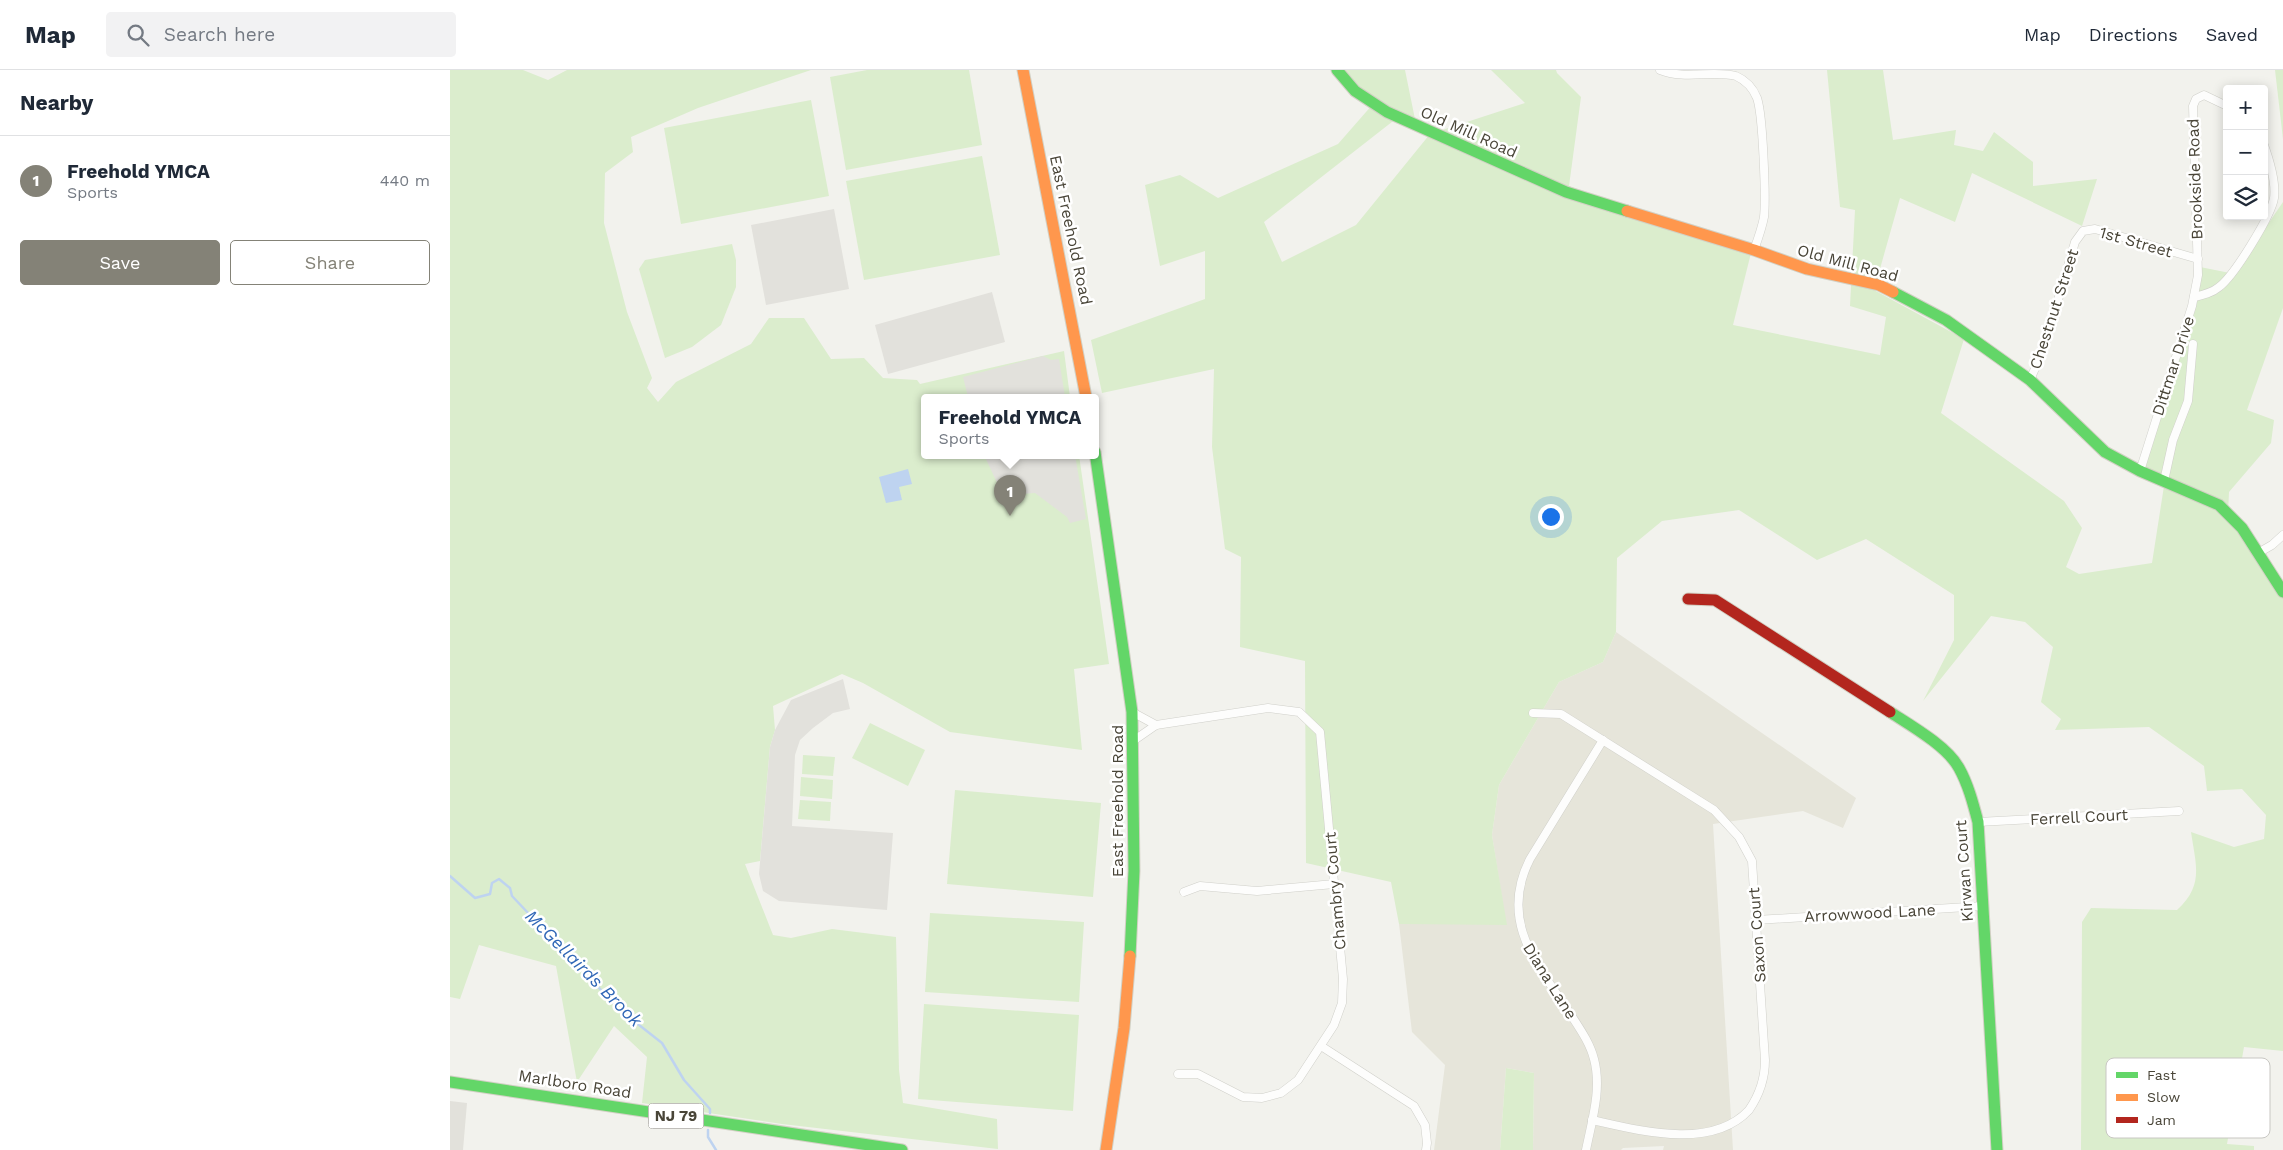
<!DOCTYPE html>
<html lang="en">
<head>
<meta charset="utf-8">
<style>
  :root { --surface:#fff; --page:#f2f2f3; --text:#1f2937; --muted:#747a83; --line:#e0e1e3; --accent:#848277 }
  body { margin:0; font-family:"Work Sans",sans-serif; background:var(--page); color:var(--text) }
  .controls { position:absolute; right:15px; top:15px; display:grid; overflow:hidden; border-radius:5px; box-shadow:0 2px 12px #0003 }
  .controls button { width:45px; height:45px; display:grid; place-items:center; padding:0; border:0; border-bottom:1px solid var(--line); background:var(--surface); color:var(--text); font:25px sans-serif }
  .you { position:absolute; left:1100px; top:446px; width:18px; height:18px; margin:-12px; border:4px solid #fff; border-radius:50%; background:#1a73e8; box-shadow:0 0 0 8px #1a73e833 }
  .badge { display:grid; place-items:center; width:32px; height:32px; border-radius:50%; background:var(--accent); color:#fff; font-size:16px; font-weight:700 }
  .pin { position:absolute; translate:-50% -41px; filter:drop-shadow(0 1px 2px #0008) }
  .pin::after { content:''; position:absolute; top:26px; width:18px; height:15px; background:inherit; clip-path:polygon(0 0,100% 0,50% 100%) }
  .popup { position:absolute; left:471px; top:324px; width:178px; height:65px; box-sizing:border-box; display:grid; place-content:center; border-radius:5px; background:var(--surface); filter:drop-shadow(0 1px 4px #0005); font-size:16px; white-space:nowrap; color:var(--muted) }
  .popup b { font-size:19px; color:var(--text) }
  .popup::after { content:''; position:absolute; left:50%; top:100%; margin-left:-10px; border:10px solid transparent; border-top-color:var(--surface) }
  .list { margin:0; padding:0; list-style:none }
  h2 { display:flex; justify-content:space-between; align-items:center; height:65px; margin:0; padding:0 20px; font-size:21px }
  h2 small { font-size:16px; font-weight:400; color:var(--muted) }
  .list li { display:grid; grid-template-columns:32px 1fr auto; gap:15px; align-items:center; box-sizing:border-box; height:90px; padding:0 20px; border-top:1px solid var(--line) }
  .list b { display:block; font-size:19px; white-space:nowrap }
  .list p { margin:0; font-size:16px; white-space:nowrap; color:var(--muted) }
  .list em { font-size:16px; font-style:normal; color:var(--muted) }
  .actions { display:flex; gap:10px; padding:15px 20px }
  .actions a { flex:1; padding:11px 0; border:1px solid var(--accent); border-radius:5px; text-align:center; font-size:18px; color:var(--accent) }
  .actions .main { background:var(--accent); color:#fff }
  .icon { flex:none; width:28px; height:28px; fill:none; stroke:currentColor; stroke-width:2; stroke-linecap:round; stroke-linejoin:round }
  .map { position:relative; flex:none; width:1833px; height:1080px; overflow:hidden }
  header { display:flex; align-items:center; gap:30px; box-sizing:border-box; height:70px; padding:0 25px; background:var(--surface); border-bottom:1px solid var(--line) }
  header strong { font-size:24px }
  nav { display:flex; gap:28px; margin-inline-start:auto; font-size:18px }
  .search { width:350px; height:45px; background:var(--page); display:flex; align-items:center; gap:12px; box-sizing:border-box; padding:0 18px; border-radius:5px; color:var(--muted); font-size:19px }
  main { display:flex }
  aside { flex:1; background:var(--surface) }
  .map>svg:first-child { display:block }
</style>
</head>
<body>
<header>
<strong>Map</strong>
<div class="search"><svg class="icon" aria-label="search" viewBox="0 0 24 24"><circle cx="10" cy="10" r="6"/><path d="M15 15l6 6"/></svg>Search here</div>
<nav><a>Map</a><a>Directions</a><a>Saved</a></nav>
</header>
<main>
<aside>
<h2>Nearby<small></small></h2>
<ul class="list">
<li><span class="badge">1</span><div><b>Freehold YMCA</b><p>Sports</p></div><em>440 m</em></li>
</ul>
<div class="actions"><a class="main">Save</a><a>Share</a></div>
</aside>
<div class="map">
<svg width="1833" height="1080" viewBox="0 0 1833 1080">
  <rect width="100%" height="100%" fill="#f2f2ed"/>
  <polygon fill="#e6e5da" points="1166,562 1406,728 1393,758 1353,741 1263,754 1283,1080 1213,1080 1214,1076 1173,1078 1171,1080 1083,1080 1084,1003 1056,998 1050,1080 984,1080 995,995 962,962 949,854 1056,854 1042,765 1049,715 1109,612 1153,592"/>
  <polygon fill="#e2e1db" points="0,1031 17,1033 13,1080 0,1080"/>
  <g fill="#dbedcd">
    <polygon points="0,0 73,0 98,10 117,0 361,0 248,38 181,67 183,82 155,103 154,153 177,242 202,308 197,318 208,332 226,312 301,274 319,248 354,248 381,289 414,288 433,308 467,310 470,314 614,281 620,327 475,327 475,385 629,385 659,594 624,599 632,680 500,662 413,613 392,604 323,636 325,660 320,677 310,791 295,794 323,865 341,868 382,859 446,867 449,1000 453,1033 547,1049 548,1079 332,1054 192,1033 197,987 164,956 127,1012 106,896 29,875 10,929 0,927"/>
    <polygon points="417,0 519,0 532,75 396,100 380,7"/>
    <path d="M894 0H955L967 59 947 48 814 152 832 192 906 155 980 64 1075 33 1041 0H1106L1107 3 1131 27 1119 116 1301 183 1283 255 1430 285 1436 247 1400 236 1405 140 1390 137 1377 0H1433L1443 70 1506 60 1504 75 1533 81 1544 62 1583 92V116L1647 109 1632 156 1522 103 1505 152 1450 128 1424 220 1514 269 1491 343 1614 431 1632 458 1616 497 1629 504 1702 493 1714 416 1691 405 1750 197 1780 203 1773 220 1833 132V238L1797 340 1824 350 1821 373 1779 422 1778 443 1833 520V981L1794 977 1777 1074 1804 1076V1080H1631L1632 852 1641 838 1727 840C1754 815 1746 796 1741 762L1784 777 1814 769 1816 745 1792 719 1757 721 1754 696 1699 657 1605 660 1611 649 1591 632 1603 577 1575 552 1541 546 1473 631 1504 570V525L1416 469 1367 490 1289 440 1212 451 1167 488 1166 562 1153 592 1109 612 1049 715 1042 765 1057 855 949 854 941 812 856 793 855 591 790 577 791 487 775 479 762 377 764 299 652 323 641 270 755 229V181L710 196 695 115 730 105 768 128 888 74 923 34Z"/>
    <polygon points="1825,0 1833,0 1833,69"/>
    <polygon points="361,30 379,126 231,154 214,58"/>
    <polygon points="532,86 550,185 414,210 396,111"/>
    <polygon points="282,174 286,190 286,217 271,255 242,277 215,288 189,199 195,190"/>
    <polygon points="420,653 475,680 458,716 402,688"/>
    <polygon points="353,685 385,687 383,706 352,704"/>
    <polygon points="351,707 383,710 382,729 350,726"/>
    <polygon points="505,720 651,733 643,827 497,814"/>
    <polygon points="350,730 381,732 380,751 348,749"/>
    <polygon points="480,843 634,852 629,932 475,922"/>
    <polygon points="474,934 629,945 623,1041 468,1029"/>
    <polygon points="1056,998 1084,1003 1083,1080 1050,1080"/>
  </g>
  <g fill="#e2e1dc">
    <polygon points="384,139 399,219 316,235 301,155"/>
    <polygon points="542,222 555,272 438,304 425,255"/>
    <polygon points="593,286 601,290 609,289 615,327 518,327 513,307"/>
    <polygon points="534,385 625,385 636,449 620,453 617,447 585,423 558,425 550,419"/>
    <polygon points="393,609 400,639 383,643 363,658 350,670 345,685 342,756 443,763 437,840 329,831 313,821 309,804 320,677 325,660 341,630"/>
  </g>
  <polygon fill="#bed3f0" points="458,399 462,414 449,417 452,430 436,433 429,407"/>
  <g fill="none" stroke-linecap="round" stroke-linejoin="round">
    <g stroke="#bed3f0" stroke-width="2.5">
      <polyline points="0,806 25,828 40,824 42,813 49,809 60,818 62,826 170,940 212,973 234,1010 260,1039 260,1043"/>
      <polyline points="258,1060 258,1067 266,1080"/>
    </g>
    <g stroke="#d0d0ca" stroke-width="9">
      <g id="street">
        <path d="M1210 0C1235 10 1263 0 1286 6 1295 10 1303 18 1307 28 1313 45 1316 128 1314 147 1312 158 1308 169 1304 180"/>
        <path d="M1744 227C1753 225 1762 223 1769 217 1784 206 1821 146 1824 128 1826 113 1819 89 1814 75"/>
        <polyline points="1580,310 1594,278 1625,172 1633,161 1645,159 1748,189"/>
        <polyline points="1690,401 1742,236 1748,205 1743,36 1746,29 1754,25 1777,36"/>
        <polyline points="1714,411 1723,370 1738,331 1743,274"/>
        <polyline points="1808,483 1822,475 1833,465"/>
        <polyline points="682,642 706,655"/>
        <path d="M1083 643 1111 644 1264 740 1289 767 1302 791 1315 990C1315 1008 1310 1024 1299 1040 1262 1080 1191 1061 1142 1050"/>
        <polyline points="683,671 706,655 818,638 849,642 870,662 893,909 892,933 884,955 848,1010 831,1023 812,1028 793,1027 748,1004 728,1004"/>
        <polyline points="1528,752 1729,741"/>
        <polyline points="734,822 750,816 807,821 884,814"/>
        <polyline points="1307,850 1533,836"/>
        <polyline points="871,976 964,1036 975,1055 977,1073 976,1080"/>
        <path d="M1136 1080C1142 1050 1152 1019 1144 989 1140 973 1130 959 1121 945 1088 895 1048 852 1080 789L1153 670"/>
      </g>
    </g>
    <g stroke="#d2d0c4" stroke-width="13">
      <g id="fast">
        <polyline points="887,0 905,21 937,42 1116,122 1177,141"/>
        <polyline points="1443,222 1496,250 1580,310 1655,382 1690,401 1769,435 1792,458 1833,522"/>
        <polyline points="645,382 682,642 684,801 680,886"/>
        <path d="M1440 642C1460 655 1497 676 1509 698 1518 714 1523 733 1528 752L1547 1080"/>
        <polyline points="0,1012 452,1080"/>
      </g>
    </g>
    <g stroke="#d2d0c4" stroke-width="13">
      <g id="slow">
        <polyline points="573,0 636,327"/>
        <polyline points="1177,141 1304,180 1357,199 1429,215 1443,222"/>
        <polyline points="656,1080 674,958 680,886"/>
      </g>
    </g>
    <g stroke="#d2d0c4" stroke-width="13">
      <polyline id="jam" points="1238,529 1265,530 1440,642"/>
    </g>
    <use href="#street" stroke="#fdfdfc" stroke-width="8"/>
    <use href="#fast" stroke="#63d668" stroke-width="11"/>
    <use href="#slow" stroke="#ff974d" stroke-width="11"/>
    <use href="#jam" stroke="#b3261e" stroke-width="11"/>
  </g>
  <g text-anchor="middle" dominant-baseline="central" stroke-width="5" stroke-linejoin="round" paint-order="stroke">
    <rect fill="#fff" stroke="#807d74" stroke-width="1" x="198.5" y="1033.5" width="55" height="25" rx="4"/>
    <g font-size="15" font-weight="bold" fill="#494538">
      <text x="226" y="1046">NJ 79</text>
    </g>
    <g font-size="16" fill="#494538" stroke="#fff">
      <text transform="translate(1019 62) rotate(24)">Old Mill Road</text>
      <text transform="translate(1745 109) rotate(-92)">Brookside Road</text>
      <text transform="translate(621 160) rotate(78)">East Freehold Road</text>
      <text transform="translate(1686 172) rotate(16)">1st Street</text>
      <text transform="translate(1398 193) rotate(15)">Old Mill Road</text>
      <text transform="translate(1604 239) rotate(-72)">Chestnut Street</text>
      <text transform="translate(1723 296) rotate(-72)">Dittmar Drive</text>
      <text transform="translate(667 731) rotate(-90)">East Freehold Road</text>
      <text transform="translate(1629 747) rotate(-3)">Ferrell Court</text>
      <text transform="translate(1514 801) rotate(-94)">Kirwan Court</text>
      <text transform="translate(885 821) rotate(-95)">Chambry Court</text>
      <text transform="translate(1420 843) rotate(-3)">Arrowwood Lane</text>
      <text transform="translate(1307 865) rotate(-94)">Saxon Court</text>
      <text transform="translate(1100 911) rotate(58)">Diana Lane</text>
      <text transform="translate(125 1014) rotate(9)">Marlboro Road</text>
    </g>
    <g font-size="18" font-style="italic" fill="#3067b6" stroke="#fff">
      <text transform="translate(134 898) rotate(45)">McGellairds Brook</text>
    </g>
  </g>
  <rect x="1656" y="988" width="164" height="80" rx="8" fill="#fff" stroke="#c8c7c3" stroke-width="1"/>
  <rect x="1666" y="1002" width="22" height="6" fill="#63d668"/>
  <rect x="1666" y="1024" width="22" height="7" fill="#ff974d"/>
  <rect x="1666" y="1047" width="22" height="6" fill="#b3261e"/>
  <g font-size="14" fill="#494538">
    <text x="1697" y="1010">Fast</text>
    <text x="1697" y="1032">Slow</text>
    <text x="1697" y="1055">Jam</text>
  </g>
</svg>
<div class="controls">
<button>+</button>
<button>−</button>
<button><svg class="icon" aria-label="layers" viewBox="0 0 24 24"><path d="M12 4l9 5-9 5-9-5zM3 14l9 5 9-5"/></svg></button>
</div>
<div class="you"></div>
<div class="pin badge" style="left:560px;top:446px">1</div>
<div class="popup"><b>Freehold YMCA</b>Sports</div>
</div>
</main>
</body>
</html>
